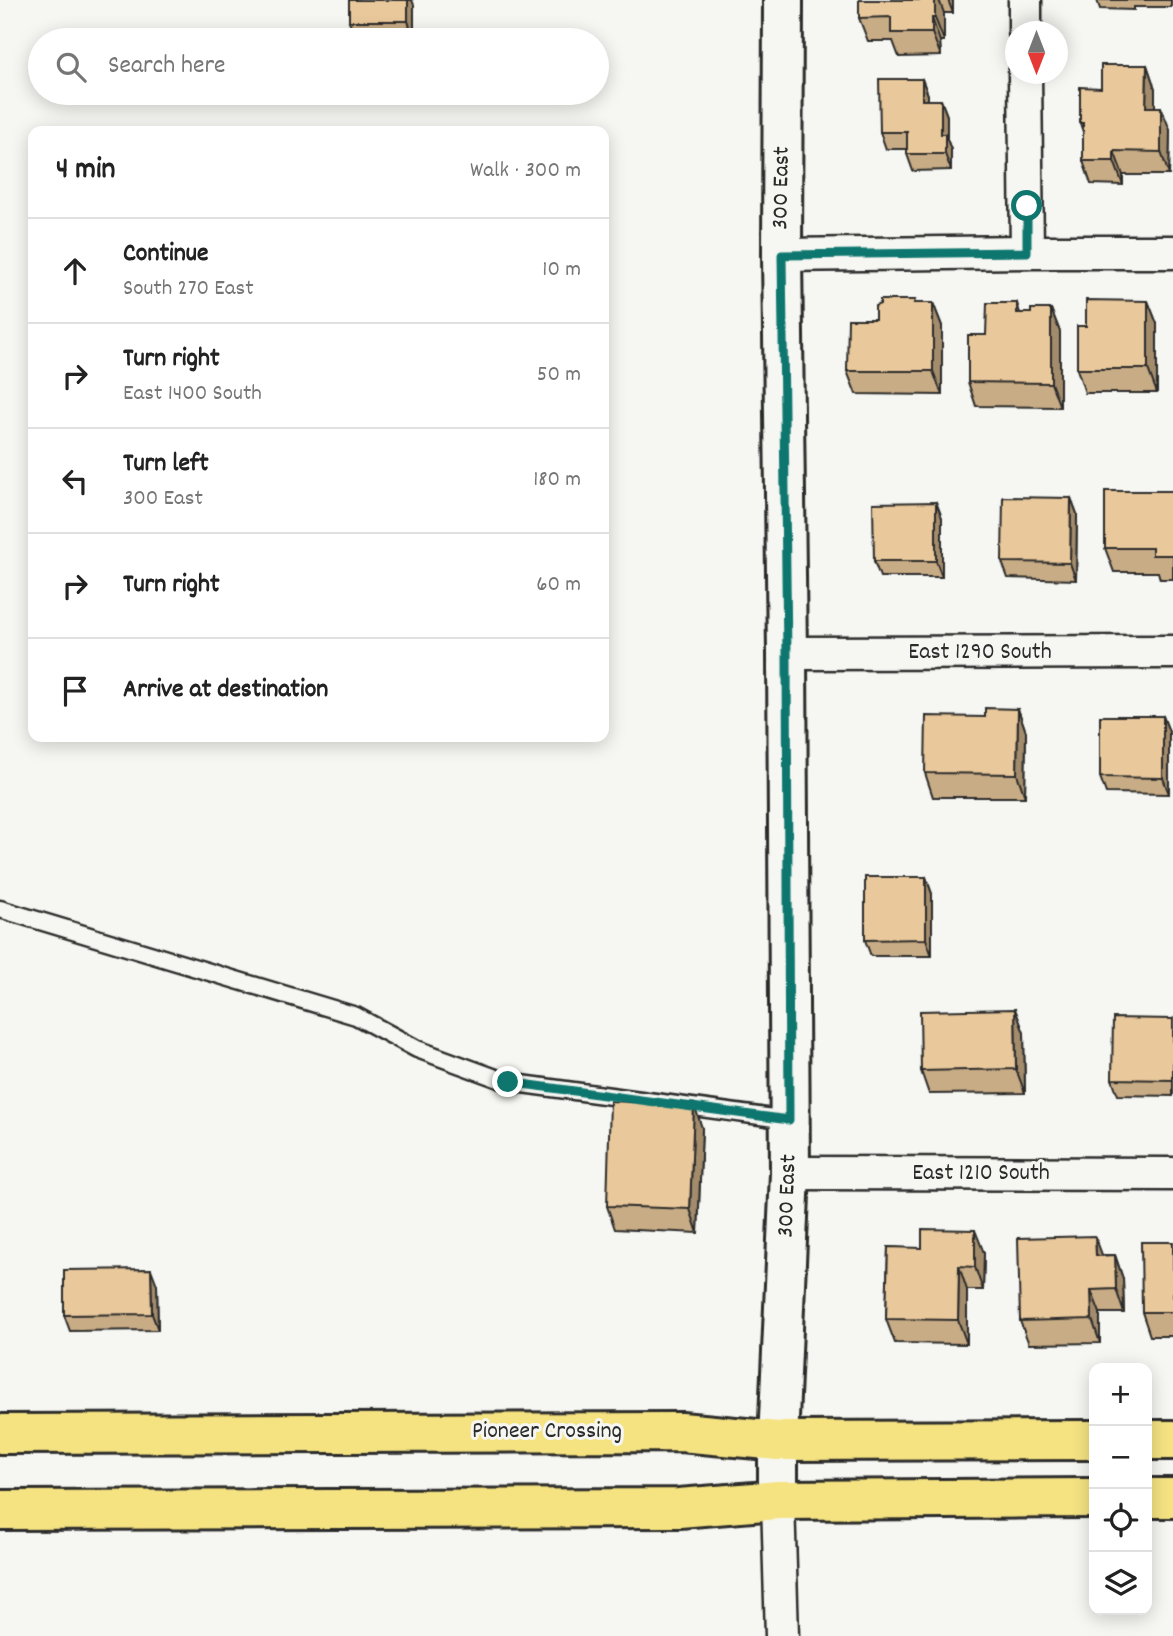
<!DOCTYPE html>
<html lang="en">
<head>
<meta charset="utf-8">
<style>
  :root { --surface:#fff; --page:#f2f2f2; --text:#222; --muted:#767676; --line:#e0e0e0 }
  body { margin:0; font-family:Dekko,sans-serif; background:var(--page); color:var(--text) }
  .controls { position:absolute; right:21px; bottom:21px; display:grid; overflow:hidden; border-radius:14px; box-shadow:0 4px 18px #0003 }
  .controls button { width:63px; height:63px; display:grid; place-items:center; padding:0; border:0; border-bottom:2px solid var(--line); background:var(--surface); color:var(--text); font:35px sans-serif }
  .compass { position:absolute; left:1005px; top:21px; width:63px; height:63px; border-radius:50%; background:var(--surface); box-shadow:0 4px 18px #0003; rotate:180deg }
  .stop { position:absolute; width:21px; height:21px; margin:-16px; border:5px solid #0f766e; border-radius:50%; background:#fff }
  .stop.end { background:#0f766e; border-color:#fff; box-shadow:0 2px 7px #0008 }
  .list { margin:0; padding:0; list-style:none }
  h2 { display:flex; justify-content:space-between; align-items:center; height:91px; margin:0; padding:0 28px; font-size:30px }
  h2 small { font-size:23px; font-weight:400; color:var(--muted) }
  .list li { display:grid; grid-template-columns:46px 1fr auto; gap:21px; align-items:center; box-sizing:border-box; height:105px; padding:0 28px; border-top:2px solid var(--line) }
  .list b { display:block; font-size:26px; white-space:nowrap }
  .list p { margin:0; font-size:23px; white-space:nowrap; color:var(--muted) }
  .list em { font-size:23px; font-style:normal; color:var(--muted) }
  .icon { flex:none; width:38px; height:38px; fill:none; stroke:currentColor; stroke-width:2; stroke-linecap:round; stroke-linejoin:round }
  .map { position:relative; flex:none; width:1173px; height:1636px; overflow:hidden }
  .search { position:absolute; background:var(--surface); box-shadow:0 4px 18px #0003; left:28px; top:28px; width:581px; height:77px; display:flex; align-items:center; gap:18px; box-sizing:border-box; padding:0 24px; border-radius:38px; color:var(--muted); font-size:26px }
  .panel { position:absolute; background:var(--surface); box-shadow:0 4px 18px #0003; left:28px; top:126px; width:581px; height:616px; border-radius:14px }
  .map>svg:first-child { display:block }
</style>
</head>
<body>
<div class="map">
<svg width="1173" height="1636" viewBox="0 0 1173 1636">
  <rect width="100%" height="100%" fill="#f6f6f2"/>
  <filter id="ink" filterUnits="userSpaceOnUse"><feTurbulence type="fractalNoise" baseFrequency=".0143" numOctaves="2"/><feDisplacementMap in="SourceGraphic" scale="14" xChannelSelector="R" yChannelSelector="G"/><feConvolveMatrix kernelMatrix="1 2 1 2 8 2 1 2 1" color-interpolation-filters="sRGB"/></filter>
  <g filter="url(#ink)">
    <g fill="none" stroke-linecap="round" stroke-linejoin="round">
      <g stroke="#2b2b2b" stroke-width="21">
        <polyline id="service" points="0,909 356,1016 417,1049 507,1082 789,1120"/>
      </g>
      <g stroke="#2b2b2b" stroke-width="37">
        <g id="minor">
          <polyline points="1025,0 1025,32"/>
          <polyline points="1025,74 1027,252"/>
          <polyline points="782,255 1027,252 1173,252"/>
          <polyline points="787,653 1173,652"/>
          <polyline points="790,1173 1173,1174"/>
          <polyline points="778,1500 782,1636"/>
        </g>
      </g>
      <g stroke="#2b2b2b" stroke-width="44">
        <polyline id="tertiary" points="778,1500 778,1441 790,1173 787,653 782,255 783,0"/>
      </g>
      <g stroke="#2b2b2b" stroke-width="44">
        <g id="trunk">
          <polyline points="0,1434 681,1432 778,1441 1094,1440"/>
          <polyline points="1147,1440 1173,1440"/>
          <polyline points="1147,1498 1173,1498"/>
          <polyline points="0,1510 679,1508 778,1500 1094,1498"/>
        </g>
      </g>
      <use href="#service" stroke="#f6f6f2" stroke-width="16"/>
      <use href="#minor" stroke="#f6f6f2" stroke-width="32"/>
      <use href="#tertiary" stroke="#f6f6f2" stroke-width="38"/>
      <use href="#trunk" stroke="#f5e382" stroke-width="38"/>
    </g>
    <g fill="#c8ac85" stroke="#2b2b2b" stroke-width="2">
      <polygon points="859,0 953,0 953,13 944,13 944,41 940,41 941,56 899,57 893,41 868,41 859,18"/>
      <polygon points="1097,0 1171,0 1171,7 1134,7 1134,10 1100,9"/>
      <polygon points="414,5 414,38 355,38 349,21"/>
      <polygon points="1147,65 1155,89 1155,107 1170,130 1169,175 1123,175 1123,185 1091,184 1083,161 1083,132 1080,123 1101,88"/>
      <polygon points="922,79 928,95 928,100 941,100 947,116 947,139 951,150 951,170 913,171 907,154 907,149 886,149 880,132"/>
      <polygon points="1148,301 1157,324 1157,393 1085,393 1077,369 1086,326"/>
      <polygon points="916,303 933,303 942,326 942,395 856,394 847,371 875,319"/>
      <polygon points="1017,303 1020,313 1031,313 1051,309 1060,332 1060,407 976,406 968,382 986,335"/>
      <polygon points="1173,491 1173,579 1160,579 1158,572 1114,572 1105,548"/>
      <polygon points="1071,498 1077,514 1076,580 1008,578 1002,562"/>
      <polygon points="936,502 942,518 942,577 880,577 874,561"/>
      <polygon points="1018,709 1026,732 1025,797 933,797 925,773 985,717"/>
      <polygon points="1163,716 1169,732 1169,794 1106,793 1100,777"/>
      <polygon points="926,877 932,894 932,956 871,956 865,940"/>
      <polygon points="1015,1009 1024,1033 1025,1093 929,1094 921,1071"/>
      <polygon points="1173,1019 1173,1096 1118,1095 1112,1079"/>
      <polygon points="702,1128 698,1233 615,1229 607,1206"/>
      <polygon points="1173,1242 1173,1336 1150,1336 1142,1312"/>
      <polygon points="888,1247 984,1253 983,1290 967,1290 967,1344 895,1343 886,1319"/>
      <polygon points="1102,1255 1115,1255 1123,1279 1124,1313 1100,1313 1100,1343 1029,1344 1020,1321"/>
      <polygon points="157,1285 158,1330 70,1331 64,1315"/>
    </g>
    <g fill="#a38c6c" stroke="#2b2b2b" stroke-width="2">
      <polygon points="408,0 412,0 414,5 414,38 408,21"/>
      <polygon points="935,0 939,0 944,13 944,41 935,18"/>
      <polygon points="948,0 953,0 953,13"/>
      <polygon points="932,18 940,41 941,56 932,33"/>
      <polygon points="1147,65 1155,89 1155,130 1146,107"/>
      <polygon points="922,79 928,95 928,117 922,100"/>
      <polygon points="941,100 947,116 947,139 951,150 951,170 945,154 941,134"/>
      <polygon points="1161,107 1170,130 1169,175 1161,152"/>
      <polygon points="1114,151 1123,175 1123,185 1114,161"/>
      <polygon points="1148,301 1157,324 1157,393 1148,369"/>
      <polygon points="933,303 942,326 942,395 933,371"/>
      <polygon points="1051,309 1060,332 1060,407 1051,383"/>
      <polygon points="1071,498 1077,514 1076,580 1070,563"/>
      <polygon points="936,502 942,518 942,577 936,561"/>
      <polygon points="1018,709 1026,732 1025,797 1017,774"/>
      <polygon points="1163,716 1169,732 1169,794 1163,778"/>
      <polygon points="926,877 932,894 932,956 926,939"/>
      <polygon points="1015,1009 1024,1033 1025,1093 1016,1069"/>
      <polygon points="694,1104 702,1128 698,1233 690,1209"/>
      <polygon points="975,1230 984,1253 983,1290 975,1267"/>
      <polygon points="1095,1236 1104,1260 1096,1256"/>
      <polygon points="1115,1255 1123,1279 1124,1313 1116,1289"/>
      <polygon points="959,1266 967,1290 967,1344 958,1320"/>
      <polygon points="151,1269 157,1285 158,1330 152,1314"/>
      <polygon points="1091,1290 1100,1313 1100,1343 1092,1319"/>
    </g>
    <g fill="#e9c89b" stroke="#2b2b2b" stroke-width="2">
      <rect x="349" y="0" width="59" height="21"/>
      <polygon points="859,0 935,0 935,18 932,18 932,33 891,33 891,17 859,18"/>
      <polygon points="1101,65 1147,65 1146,107 1161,107 1161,152 1114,151 1114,161 1083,161 1083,123 1080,123 1080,87 1101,88"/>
      <polygon points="879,79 922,79 922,100 941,100 941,134 945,134 945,154 907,154 907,132 880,132"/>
      <polygon points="880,300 915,300 914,303 933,303 933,371 847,371 848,319 875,319 875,306 880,304"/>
      <polygon points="1086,300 1148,301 1148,369 1077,369 1077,326 1086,326"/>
      <polygon points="987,303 1017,303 1017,313 1031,313 1031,309 1051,309 1051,383 968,382 968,335 986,335"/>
      <polygon points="1105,491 1173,491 1173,555 1152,555 1152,548 1105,548"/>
      <polygon points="1003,497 1071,498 1070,563 1002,562"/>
      <polygon points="936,502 936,561 874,561 873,503"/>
      <polygon points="985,708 1018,709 1017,774 925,773 926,716 985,717"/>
      <polygon points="1100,716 1163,716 1163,778 1100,777"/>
      <polygon points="865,877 926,877 926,939 865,940"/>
      <polygon points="1015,1009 1016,1069 921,1071 920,1011"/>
      <polygon points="1113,1018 1173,1019 1173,1080 1112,1079"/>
      <polygon points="610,1101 694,1104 690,1209 607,1206"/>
      <polygon points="922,1229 975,1230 975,1267 959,1266 958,1320 886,1319 888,1247 922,1248"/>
      <polygon points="1095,1236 1096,1256 1115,1255 1116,1289 1091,1290 1092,1319 1020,1321 1018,1238"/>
      <polygon points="1141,1242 1173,1242 1173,1312 1142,1312"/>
      <polygon points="151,1269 152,1314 64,1315 64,1270"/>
    </g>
  </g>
  <g fill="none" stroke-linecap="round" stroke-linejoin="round" filter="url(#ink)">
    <polyline stroke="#0f766e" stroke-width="9" points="508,1082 789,1120 787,653 782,255 1027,252 1027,206"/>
  </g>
  <g text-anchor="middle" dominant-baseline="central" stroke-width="6" stroke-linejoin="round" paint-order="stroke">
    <g font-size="24" fill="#2b2b2b" stroke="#f6f6f2">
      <text transform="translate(782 188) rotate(-89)">300 East</text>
      <text x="980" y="653">East 1290 South</text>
      <text x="981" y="1174">East 1210 South</text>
      <text transform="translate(788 1196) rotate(-88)">300 East</text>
      <text x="547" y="1432">Pioneer Crossing</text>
    </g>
  </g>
</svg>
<div class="controls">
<button>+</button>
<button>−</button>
<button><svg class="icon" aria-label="locate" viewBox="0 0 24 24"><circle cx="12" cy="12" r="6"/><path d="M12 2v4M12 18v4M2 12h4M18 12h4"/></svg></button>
<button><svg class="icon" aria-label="layers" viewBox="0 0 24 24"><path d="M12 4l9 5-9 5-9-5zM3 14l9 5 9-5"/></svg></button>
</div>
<svg class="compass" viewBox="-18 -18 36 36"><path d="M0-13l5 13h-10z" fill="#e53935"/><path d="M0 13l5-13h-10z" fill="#767676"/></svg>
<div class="stop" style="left:1027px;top:206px"></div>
<div class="stop end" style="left:508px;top:1082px"></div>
<div class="search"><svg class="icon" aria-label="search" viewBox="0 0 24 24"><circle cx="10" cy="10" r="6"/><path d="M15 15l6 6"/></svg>Search here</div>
<section class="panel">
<h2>4 min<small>Walk · 300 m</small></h2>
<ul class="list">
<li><svg class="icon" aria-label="ahead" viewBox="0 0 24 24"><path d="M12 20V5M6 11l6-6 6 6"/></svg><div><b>Continue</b><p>South 270 East</p></div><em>10 m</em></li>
<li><svg class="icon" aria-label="right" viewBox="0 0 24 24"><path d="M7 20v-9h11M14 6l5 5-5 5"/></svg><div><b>Turn right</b><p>East 1400 South</p></div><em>50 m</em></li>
<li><svg class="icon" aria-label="left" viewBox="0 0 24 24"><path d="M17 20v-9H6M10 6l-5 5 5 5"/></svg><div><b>Turn left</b><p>300 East</p></div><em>180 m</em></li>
<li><svg class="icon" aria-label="right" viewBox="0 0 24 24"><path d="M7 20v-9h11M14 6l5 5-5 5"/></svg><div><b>Turn right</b></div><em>60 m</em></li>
<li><svg class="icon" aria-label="arrive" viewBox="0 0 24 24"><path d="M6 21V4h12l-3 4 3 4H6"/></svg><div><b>Arrive at destination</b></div></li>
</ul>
</section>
</div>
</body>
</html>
